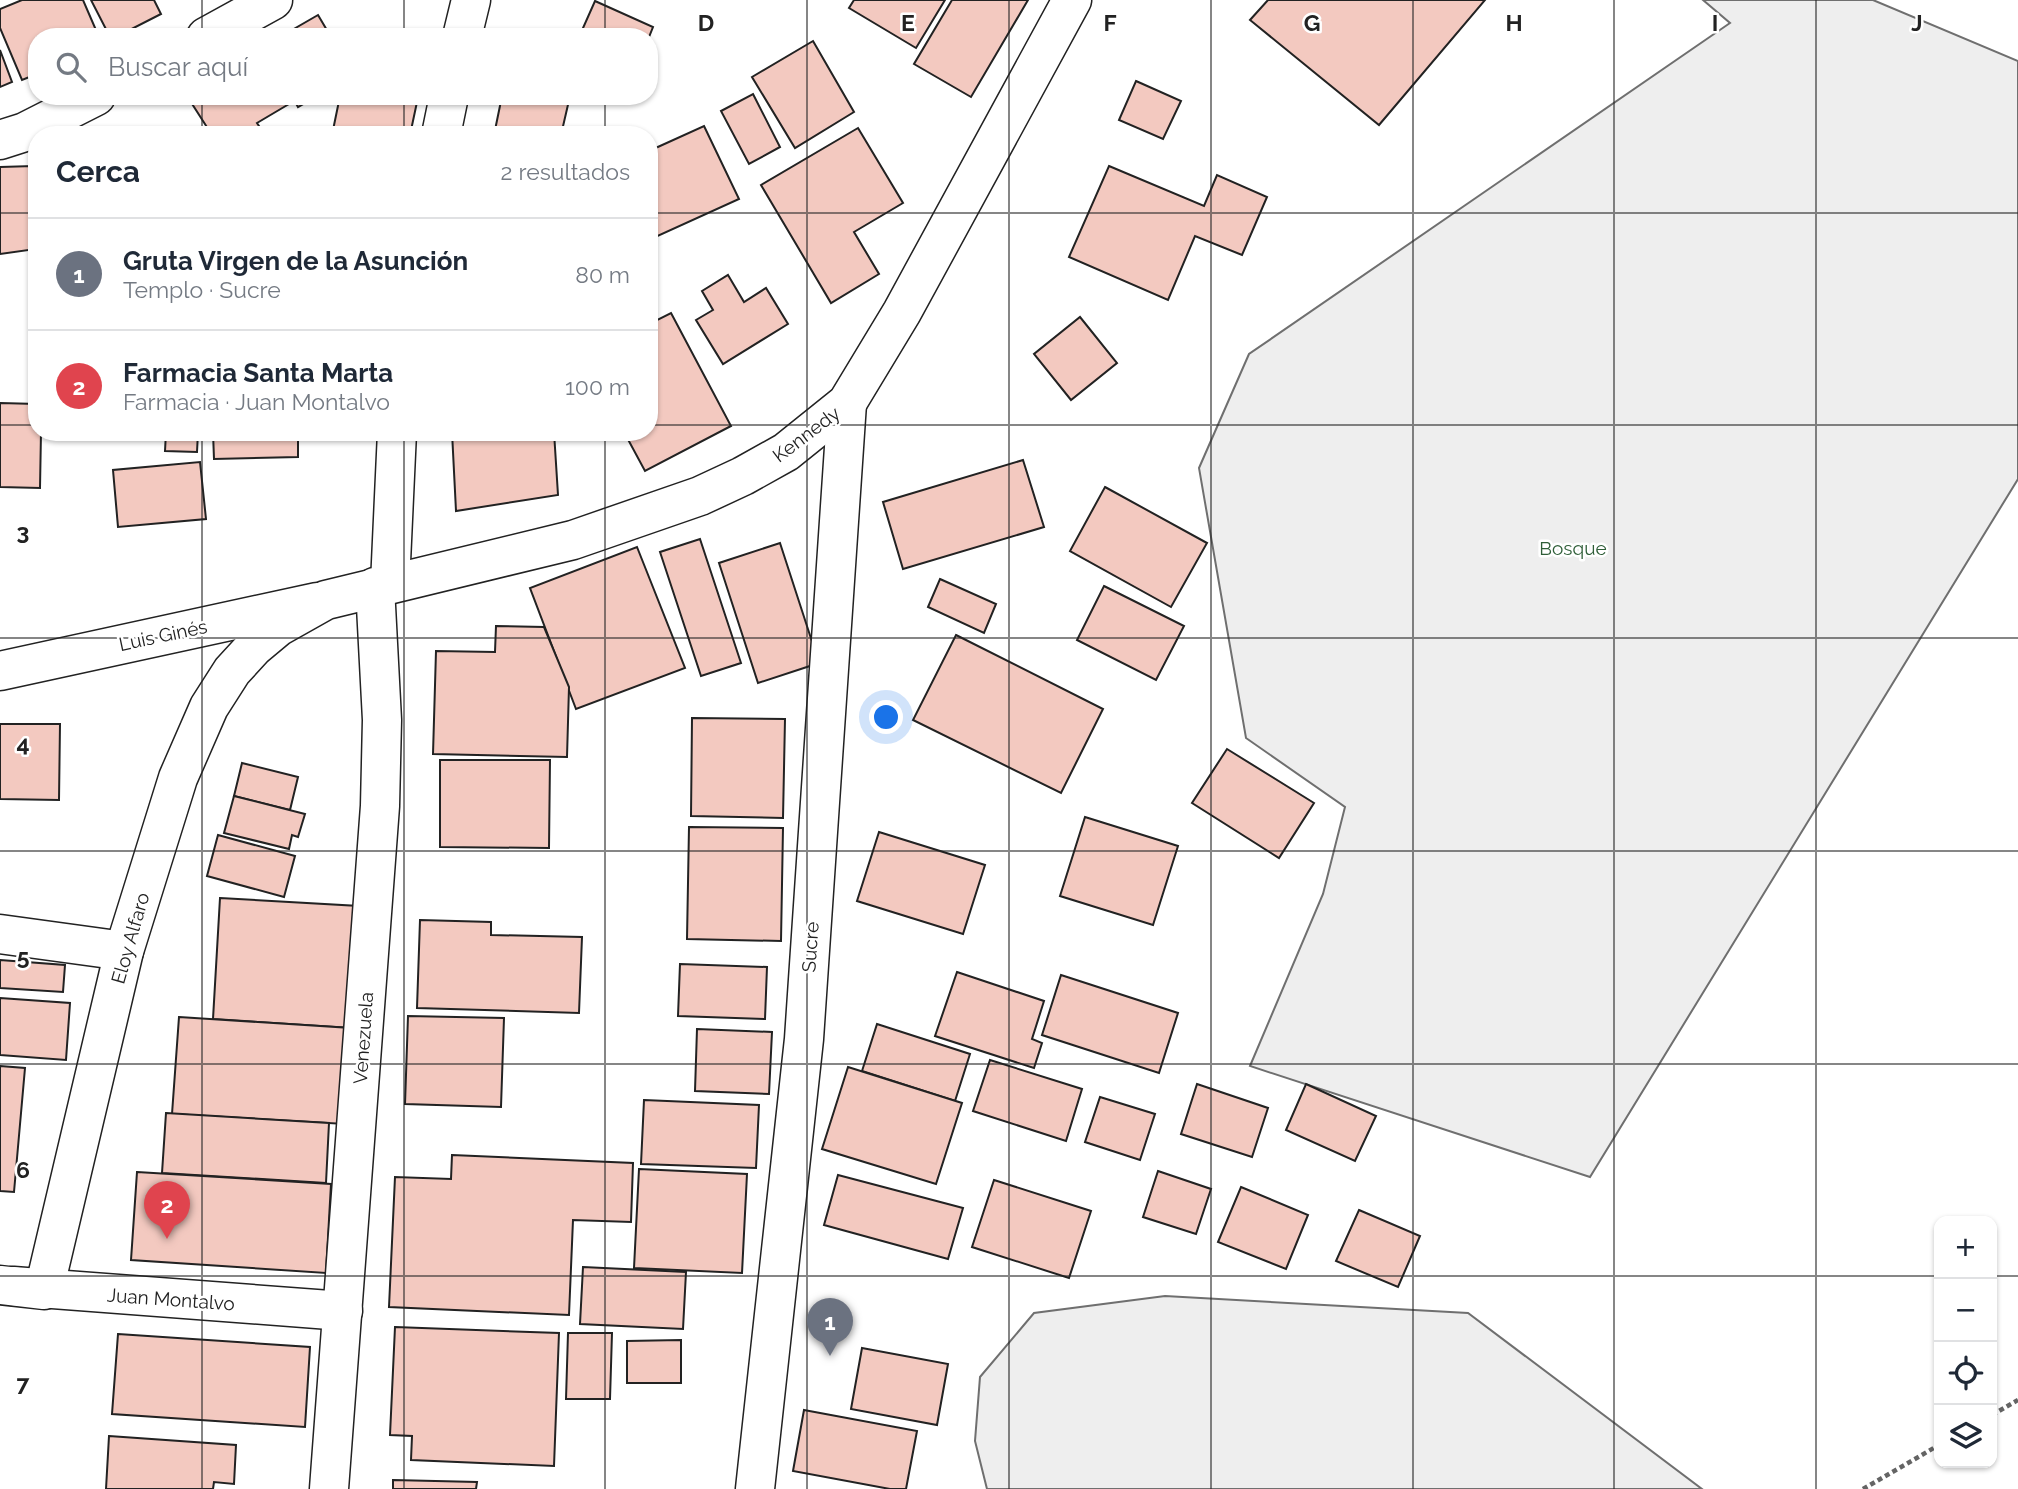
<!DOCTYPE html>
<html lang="es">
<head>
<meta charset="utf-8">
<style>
  :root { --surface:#fff; --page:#f2f2f3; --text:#1f2937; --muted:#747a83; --line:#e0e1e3; --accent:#db2777 }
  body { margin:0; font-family:Raleway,sans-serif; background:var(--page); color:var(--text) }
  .controls { position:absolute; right:21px; bottom:21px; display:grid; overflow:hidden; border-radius:14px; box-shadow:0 2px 5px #0004 }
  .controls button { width:63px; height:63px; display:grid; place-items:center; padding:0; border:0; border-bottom:2px solid var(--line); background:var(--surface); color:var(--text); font:35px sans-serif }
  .you { position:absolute; left:887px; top:718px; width:24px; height:24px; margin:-18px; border:5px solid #fff; border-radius:50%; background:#1a73e8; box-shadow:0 0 0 10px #1a73e833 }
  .badge { display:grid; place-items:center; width:46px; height:46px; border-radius:50%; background:var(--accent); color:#fff; font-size:23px; font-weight:700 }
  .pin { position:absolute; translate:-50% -58px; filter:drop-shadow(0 2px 4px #0008) }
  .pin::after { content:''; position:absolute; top:37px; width:24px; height:21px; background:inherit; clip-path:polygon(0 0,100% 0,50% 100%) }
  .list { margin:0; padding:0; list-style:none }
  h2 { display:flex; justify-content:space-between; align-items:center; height:91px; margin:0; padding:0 28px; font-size:30px }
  h2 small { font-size:23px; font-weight:400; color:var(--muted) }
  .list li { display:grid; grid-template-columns:46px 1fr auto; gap:21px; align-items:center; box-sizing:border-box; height:112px; padding:0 28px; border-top:2px solid var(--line) }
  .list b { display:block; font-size:26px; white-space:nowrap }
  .list p { margin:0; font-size:23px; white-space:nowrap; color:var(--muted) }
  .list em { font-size:23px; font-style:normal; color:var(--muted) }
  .icon { flex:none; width:38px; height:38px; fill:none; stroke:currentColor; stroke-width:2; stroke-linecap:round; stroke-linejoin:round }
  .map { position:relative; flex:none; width:2018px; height:1489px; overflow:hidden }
  .search { position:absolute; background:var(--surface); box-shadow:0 2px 5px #0004; left:28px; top:28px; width:630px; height:77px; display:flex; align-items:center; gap:18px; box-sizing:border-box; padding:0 24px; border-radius:28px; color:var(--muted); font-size:26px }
  .panel { position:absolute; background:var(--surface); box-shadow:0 2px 5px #0004; left:28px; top:126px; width:630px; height:315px; border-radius:28px }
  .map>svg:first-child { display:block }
</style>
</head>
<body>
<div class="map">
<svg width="2018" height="1489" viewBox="0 0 2018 1489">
  <rect width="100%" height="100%" fill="#fff"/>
  <g fill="#eee" stroke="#6f6f6f" stroke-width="2">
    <polygon points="1703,0 1873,0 2018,61 2018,479 1590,1177 1250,1066 1323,894 1345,807 1246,738 1199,468 1249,354 1730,23"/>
    <polygon points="1165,1296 1468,1313 1702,1489 987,1489 975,1441 980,1377 1034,1313"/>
  </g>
  <g fill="#f3c9c0" stroke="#222" stroke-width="2">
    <polygon points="22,0 83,0 99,37 37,37 37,74 22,80 0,28 0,9"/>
    <polygon points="91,0 154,0 161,14 116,37 110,37"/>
    <polygon points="854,0 945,0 916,48 849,8"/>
    <polygon points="952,0 1028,0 971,97 914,64"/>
    <polygon points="1268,0 1485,0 1379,125 1250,20"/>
    <polygon points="595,1 653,27 649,37 579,37"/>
    <polygon points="318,15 331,37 280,37"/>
    <polygon points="813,41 854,112 795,148 752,77"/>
    <polygon points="0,50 12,82 0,87"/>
    <polygon points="1136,81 1181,101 1163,139 1119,120"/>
    <polygon points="753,94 780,147 749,164 721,111"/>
    <polygon points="187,96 284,96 289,104 257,123 265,135 212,135"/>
    <polygon points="292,96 317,96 298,107"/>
    <polygon points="340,96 390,96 417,102 410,135 332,135"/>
    <polygon points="502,96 570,96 561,135 494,135"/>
    <polygon points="704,126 739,199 651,239 649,235 649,151"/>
    <polygon points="858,128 903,203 854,232 879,274 831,303 761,185"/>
    <polygon points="33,166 36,249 0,254 0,167"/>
    <polygon points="1109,166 1204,206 1217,175 1267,197 1242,255 1195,236 1168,300 1069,257"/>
    <polygon points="29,255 37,255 37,315 30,315"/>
    <polygon points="728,275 744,302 766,288 788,324 723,364 696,320 713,310 702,291"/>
    <polygon points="671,313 731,426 645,471 624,432 649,432 649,324"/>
    <polygon points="1080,317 1117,363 1071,400 1034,354"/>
    <polygon points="0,403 37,404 37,432 41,432 40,488 0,487"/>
    <polygon points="166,432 198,432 197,452 165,451"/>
    <polygon points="213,432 298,432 298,457 214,459"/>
    <polygon points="452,432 554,432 558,495 456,511"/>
    <polygon points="1023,460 1044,527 903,569 883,502"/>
    <polygon points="200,462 206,519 118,527 113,470"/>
    <polygon points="1105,487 1207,543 1171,607 1070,551"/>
    <polygon points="700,539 741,663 701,676 660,552"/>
    <polygon points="780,543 819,663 758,683 719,563"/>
    <polygon points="637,547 685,668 576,709 530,588"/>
    <polygon points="940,579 996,604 984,633 928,607"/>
    <polygon points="1104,586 1184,626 1156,680 1077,640"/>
    <polygon points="496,626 544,627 569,687 567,757 433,754 436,651 495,652"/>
    <polygon points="956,635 1103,709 1061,793 913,720"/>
    <polygon points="692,718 785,719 783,818 691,816"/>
    <polygon points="0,724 60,724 59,800 0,799"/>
    <polygon points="1227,749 1314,803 1279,858 1192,803"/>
    <polygon points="440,760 550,760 549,848 440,847"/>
    <polygon points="242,763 298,777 290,810 234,796"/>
    <polygon points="234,796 305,814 298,837 292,835 289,849 224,833"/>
    <polygon points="1085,817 1178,846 1153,925 1060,896"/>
    <polygon points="689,827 783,828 781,941 687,939"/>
    <polygon points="879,832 985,865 963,934 857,901"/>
    <polygon points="218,835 295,856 284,897 207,876"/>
    <polygon points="220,898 359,906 351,1028 213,1019"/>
    <polygon points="420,920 491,922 491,935 582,937 579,1013 417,1008"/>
    <polygon points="0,960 65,965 63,992 0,988"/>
    <polygon points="680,964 767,967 765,1019 678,1016"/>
    <polygon points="957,972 1044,1001 1032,1039 1042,1043 1034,1068 935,1036"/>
    <polygon points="1061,975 1178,1013 1159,1073 1042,1035"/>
    <polygon points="0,998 70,1003 66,1060 0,1055"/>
    <polygon points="408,1016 504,1018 501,1107 405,1104"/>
    <polygon points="179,1017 351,1028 345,1124 172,1114"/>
    <polygon points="877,1024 970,1054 955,1101 862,1071"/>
    <polygon points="697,1029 772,1032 769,1094 695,1091"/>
    <polygon points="990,1060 1082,1089 1066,1141 973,1111"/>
    <polygon points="0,1066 25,1068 14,1192 0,1191"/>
    <polygon points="848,1067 962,1103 936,1184 822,1149"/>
    <polygon points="1197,1084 1268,1108 1252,1157 1181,1134"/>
    <polygon points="1306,1084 1376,1116 1355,1161 1286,1130"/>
    <polygon points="1100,1097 1155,1114 1140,1160 1085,1142"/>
    <polygon points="644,1100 759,1105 756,1168 641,1164"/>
    <polygon points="166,1113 329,1123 326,1183 162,1173"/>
    <polygon points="452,1155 633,1163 631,1222 573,1220 569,1315 389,1307 395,1177 451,1179"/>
    <polygon points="639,1169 747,1174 742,1273 634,1268"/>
    <polygon points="1158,1171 1211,1189 1196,1234 1143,1217"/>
    <polygon points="137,1172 331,1184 326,1273 131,1260"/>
    <polygon points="838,1175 963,1208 948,1259 824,1225"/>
    <polygon points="994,1180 1091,1211 1069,1278 972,1247"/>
    <polygon points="1241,1187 1308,1215 1286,1269 1218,1242"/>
    <polygon points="1359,1210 1420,1236 1398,1287 1336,1261"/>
    <polygon points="583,1267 686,1272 683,1329 580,1324"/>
    <polygon points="395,1327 559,1333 554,1466 411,1460 412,1436 390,1435"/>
    <polygon points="568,1333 612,1333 610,1399 566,1399"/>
    <polygon points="118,1334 310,1347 305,1427 112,1414"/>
    <polygon points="681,1340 681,1383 627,1383 627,1341"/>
    <polygon points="862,1348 948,1364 937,1425 851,1409"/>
    <polygon points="804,1410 917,1431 906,1489 890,1489 793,1471"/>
    <polygon points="109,1436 236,1445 234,1484 214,1482 213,1489 106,1489"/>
    <polygon points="393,1480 477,1482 476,1489 393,1489"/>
  </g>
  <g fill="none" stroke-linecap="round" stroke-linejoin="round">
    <g stroke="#222" stroke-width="41">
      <g id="street">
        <polyline points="206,37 273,0"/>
        <polyline points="462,37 471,0"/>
        <polyline points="441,135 449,96"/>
        <polyline points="0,140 25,132 96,96"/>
        <polyline points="390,584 397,432"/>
        <polyline points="0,671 317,602"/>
        <polyline points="0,934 124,951"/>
        <polyline points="13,1286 343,1311"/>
        <polyline points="755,1489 804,1039 847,403"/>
      </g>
    </g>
    <g stroke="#222" stroke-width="41">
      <g id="secondary">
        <polyline points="0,1285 44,1290 124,951 178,778 209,707 232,671 254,647 278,627 326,600 573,540 700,496 743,476 786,452 847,403 902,312 1072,0"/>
        <polyline points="329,1489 380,806 382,720 375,587"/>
      </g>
    </g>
    <g stroke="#646464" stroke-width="4.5" stroke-dasharray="5 3.5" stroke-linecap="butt">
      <polyline points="1992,1415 2018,1400"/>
      <polyline points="1863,1489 1939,1445"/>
    </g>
    <use href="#street" stroke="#fff" stroke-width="38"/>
    <use href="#secondary" stroke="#fff" stroke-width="38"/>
  </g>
  <path fill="none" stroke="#222" stroke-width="2" stroke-opacity="0.55" d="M202 0V37M404 0V37M605 0V37M807 0V1489M1009 0V1489M1211 0V1489M1413 0V1489M1614 0V1489M1816 0V1489M202 96V135M404 96V135M605 96V135M0 213H37M649 213H2018M0 425H37M649 425H2018M202 432V1489M404 432V1489M605 432V1489M0 638H2018M0 851H2018M0 1064H2018M0 1276H1939M1992 1276H2018"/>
  <g text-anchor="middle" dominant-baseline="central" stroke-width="5" stroke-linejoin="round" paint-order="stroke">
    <g font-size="19" fill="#222" stroke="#fff">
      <text transform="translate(806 434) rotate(-37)">Kennedy</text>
      <text transform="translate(163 635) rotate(-12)">Luis Ginés</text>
      <text transform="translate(130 938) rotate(-74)">Eloy Alfaro</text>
      <text transform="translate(810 947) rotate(-86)">Sucre</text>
      <text transform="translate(363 1038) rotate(-86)">Venezuela</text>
      <text transform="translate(171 1299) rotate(4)">Juan Montalvo</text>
    </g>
    <g font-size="19" fill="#2f5e38" stroke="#fff">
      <text x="1573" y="548">Bosque</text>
    </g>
  </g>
  <g font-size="23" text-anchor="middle" font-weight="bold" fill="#222" stroke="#fff" stroke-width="5" stroke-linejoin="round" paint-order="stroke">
    <text x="706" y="31">D</text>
    <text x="908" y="31">E</text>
    <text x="1110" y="31">F</text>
    <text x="1312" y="31">G</text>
    <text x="1514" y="31">H</text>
    <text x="1715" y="31">I</text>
    <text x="1917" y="31">J</text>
    <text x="23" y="540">3</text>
    <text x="23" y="752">4</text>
    <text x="23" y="965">5</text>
    <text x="23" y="1178">6</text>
    <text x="23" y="1391">7</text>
  </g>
</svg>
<div class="controls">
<button>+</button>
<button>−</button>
<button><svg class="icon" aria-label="locate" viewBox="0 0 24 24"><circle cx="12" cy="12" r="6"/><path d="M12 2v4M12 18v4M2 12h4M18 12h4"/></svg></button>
<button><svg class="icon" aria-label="layers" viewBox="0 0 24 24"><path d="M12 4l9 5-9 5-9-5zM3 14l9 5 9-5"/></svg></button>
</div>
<div class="you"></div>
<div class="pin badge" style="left:830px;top:1356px;background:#6b7280">1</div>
<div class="pin badge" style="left:167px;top:1239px;background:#e0444e">2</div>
<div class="search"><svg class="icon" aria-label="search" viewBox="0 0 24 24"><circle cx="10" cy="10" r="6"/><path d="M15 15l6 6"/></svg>Buscar aquí</div>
<section class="panel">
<h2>Cerca<small>2 resultados</small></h2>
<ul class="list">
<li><span class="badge" style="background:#6b7280">1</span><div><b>Gruta Virgen de la Asunción</b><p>Templo · Sucre</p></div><em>80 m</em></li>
<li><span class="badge" style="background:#e0444e">2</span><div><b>Farmacia Santa Marta</b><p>Farmacia · Juan Montalvo</p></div><em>100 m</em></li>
</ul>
</section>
</div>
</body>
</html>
